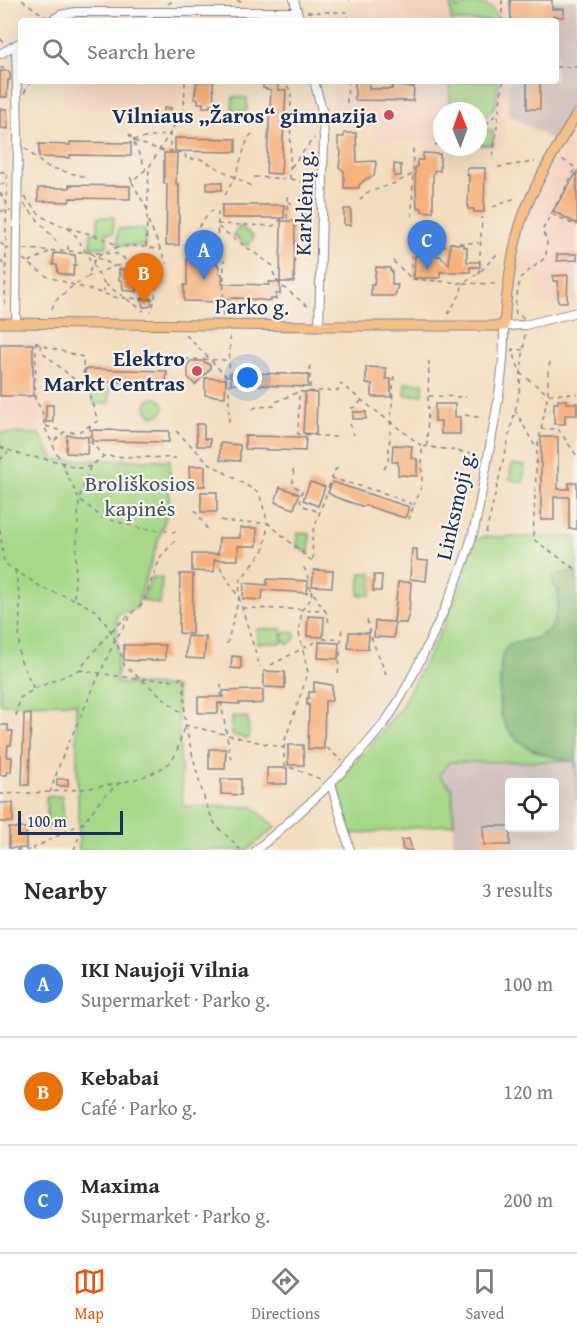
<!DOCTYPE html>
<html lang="en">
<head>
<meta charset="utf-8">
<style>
  :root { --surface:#fff; --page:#f7f7f7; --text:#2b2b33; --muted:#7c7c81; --line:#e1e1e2; --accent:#ea580c }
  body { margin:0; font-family:"Gentium Book Plus",serif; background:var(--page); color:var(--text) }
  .controls { position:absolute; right:18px; bottom:18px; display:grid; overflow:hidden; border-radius:6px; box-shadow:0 6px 24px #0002 }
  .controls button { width:54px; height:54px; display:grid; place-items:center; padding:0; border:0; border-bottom:2px solid var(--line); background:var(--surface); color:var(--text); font:30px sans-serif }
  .compass { position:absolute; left:433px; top:102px; width:54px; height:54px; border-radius:50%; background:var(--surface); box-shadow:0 6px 24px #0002; rotate:359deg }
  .scale { position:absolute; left:18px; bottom:15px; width:105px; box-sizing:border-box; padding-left:6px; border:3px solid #1b2f5e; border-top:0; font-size:16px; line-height:21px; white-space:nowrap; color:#1b2f5e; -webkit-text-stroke:4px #f7f3e8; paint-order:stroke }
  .you { position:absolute; left:248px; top:378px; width:21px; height:21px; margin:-15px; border:4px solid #fff; border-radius:50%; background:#1a73e8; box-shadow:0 0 0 9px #1a73e833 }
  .badge { display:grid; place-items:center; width:39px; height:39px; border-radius:50%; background:var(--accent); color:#fff; font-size:20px; font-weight:700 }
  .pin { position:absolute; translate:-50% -50px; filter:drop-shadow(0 2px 3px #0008) }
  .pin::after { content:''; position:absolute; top:32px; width:21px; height:18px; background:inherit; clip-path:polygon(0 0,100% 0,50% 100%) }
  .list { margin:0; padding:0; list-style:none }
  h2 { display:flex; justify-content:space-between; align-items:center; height:78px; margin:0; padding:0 24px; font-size:26px }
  h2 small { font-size:20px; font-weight:400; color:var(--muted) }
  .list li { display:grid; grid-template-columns:39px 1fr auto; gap:18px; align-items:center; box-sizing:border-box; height:108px; padding:0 24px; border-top:2px solid var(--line) }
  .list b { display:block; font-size:22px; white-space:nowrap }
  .list p { margin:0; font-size:20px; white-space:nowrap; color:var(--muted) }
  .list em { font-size:20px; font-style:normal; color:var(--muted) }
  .icon { flex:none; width:33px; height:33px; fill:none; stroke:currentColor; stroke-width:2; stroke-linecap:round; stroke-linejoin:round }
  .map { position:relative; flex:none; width:577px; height:850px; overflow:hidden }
  .search { position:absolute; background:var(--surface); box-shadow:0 6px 24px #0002; left:18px; right:18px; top:18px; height:66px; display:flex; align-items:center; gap:15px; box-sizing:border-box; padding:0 21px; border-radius:6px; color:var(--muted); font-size:22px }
  .sheet { height:402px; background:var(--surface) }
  nav { display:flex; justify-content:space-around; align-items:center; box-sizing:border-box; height:84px; border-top:2px solid var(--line); background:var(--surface); font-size:16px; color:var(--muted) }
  nav a { display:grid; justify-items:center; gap:3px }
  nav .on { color:var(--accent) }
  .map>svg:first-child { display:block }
</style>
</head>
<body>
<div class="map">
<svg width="577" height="850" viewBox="0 0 577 850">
  <rect width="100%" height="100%" fill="#f7f3e8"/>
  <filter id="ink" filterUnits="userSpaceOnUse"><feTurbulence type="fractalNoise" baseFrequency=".0167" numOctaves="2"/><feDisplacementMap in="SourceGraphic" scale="12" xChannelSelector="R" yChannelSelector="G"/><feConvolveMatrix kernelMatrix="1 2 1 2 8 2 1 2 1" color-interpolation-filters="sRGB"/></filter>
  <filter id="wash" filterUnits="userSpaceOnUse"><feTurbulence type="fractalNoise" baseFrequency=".008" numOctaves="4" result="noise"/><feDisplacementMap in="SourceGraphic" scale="24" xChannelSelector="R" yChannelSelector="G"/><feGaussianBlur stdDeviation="1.35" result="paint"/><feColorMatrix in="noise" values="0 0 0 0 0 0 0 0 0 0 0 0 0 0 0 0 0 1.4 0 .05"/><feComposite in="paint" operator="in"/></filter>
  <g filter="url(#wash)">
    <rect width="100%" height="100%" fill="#f3ddbf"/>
    <g fill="#f5d3c1">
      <polygon points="373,0 506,0 507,21 314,21 312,13 350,13 350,3 373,3"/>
      <polygon points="72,19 178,20 178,21 67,21"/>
      <polygon points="65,81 179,81 179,107 159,107 159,110 64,110"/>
      <polygon points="329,81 508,81 503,147 478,147 478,111 442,111 442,147 440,141 379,141 364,118 337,120"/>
      <polygon points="0,107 10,107 8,172 0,172"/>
      <polygon points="577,123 577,304 535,305 538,274 519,273 525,219 532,202"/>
      <polygon points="0,328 43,329 40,434 0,433"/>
    </g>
    <g fill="#d1c0bc" fill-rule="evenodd">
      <polygon points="508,0 577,0 577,106 555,142 507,113 509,81 556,81 556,21 508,21"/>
      <path d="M574 761 576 767 577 850H453L454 824 439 776 449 762ZM510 782H554V828H510Z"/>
    </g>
    <g fill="#a6d888" stroke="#608473" stroke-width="1.5">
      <path d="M451 1H456L457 9C472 0 494 1 498 21H451Z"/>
      <path d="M450 81H498C498 98 497 114 478 119V111H450Z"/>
      <polygon points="233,97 247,98 247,111 232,111"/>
      <rect x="478" y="130" width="15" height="15"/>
      <polygon points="98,217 114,217 113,233 107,233 107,247 91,247 91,233 98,233"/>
      <polygon points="240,226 254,237 247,246 233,235"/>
      <polygon points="118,229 145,229 145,246 118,245"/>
      <rect x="405" y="383" width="18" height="12"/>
      <polygon points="90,389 110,389 110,403 94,404"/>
      <circle cx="155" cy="407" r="9"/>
      <polygon points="0,433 40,434 54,460 170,460 169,507 136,609 117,614 117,683 176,687 183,806 253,807 276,827 247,850 79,850 76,703 0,704"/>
      <polygon points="512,464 525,466 523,483 509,479"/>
      <polygon points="298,533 310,534 309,554 297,546"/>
      <path d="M481 537H577V573L559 574 553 578C562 596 558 610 551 629L534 639 514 643 501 661 499 701 501 714 574 761 449 762 439 776 452 788 454 824 352 834 336 781 366 751 400 709 444 625 462 582 475 542Z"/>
      <polygon points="361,573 372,573 371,595 359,595"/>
      <polygon points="152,577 162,578 160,604 142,600"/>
      <polygon points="257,629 282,629 282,637 286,632 290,631 295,634 295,639 289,644 285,642 282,637 282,643 257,643"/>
      <polygon points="232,716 248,718 249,739 232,735"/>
      <polygon points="62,796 64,826 48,828 46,797"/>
    </g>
    <path fill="#84b874" stroke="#507469" stroke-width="1.5" d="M568 572 577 573V800L576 767 574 761C545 757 510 747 501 714 498 702 500 689 501 677 501 667 500 653 508 646 515 640 527 642 535 638 541 636 546 632 551 629L558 608 559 590 552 585 553 578 559 574Z"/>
    <g id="blocks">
      <g fill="#f8b17c">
        <polygon points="510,0 552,0 552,9 564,9 564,17 553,16 553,21 511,21"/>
        <polygon points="0,71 8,71 10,74 10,80 8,80 7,97 0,97"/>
        <polygon points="197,81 213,81 214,104 210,104 210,107 203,107 203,103 198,103 198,99 194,99"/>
        <polygon points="263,81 278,81 278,90 286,90 281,174 266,173 271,90 263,88"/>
        <polygon points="355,81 369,81 369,89 392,89 393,81 401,81 401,86 414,87 413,101 355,100"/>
        <rect x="527" y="81" width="13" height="28"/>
        <rect x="164" y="108" width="7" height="11"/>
        <polygon points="0,109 7,109 8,129 0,128"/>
        <polygon points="344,133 356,133 357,162 375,161 376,163 374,176 366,179 359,185 359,188 344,188 344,171 339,167 341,152 338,145 338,137 344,137"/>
        <polygon points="175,138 236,139 236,152 175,151"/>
        <polygon points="70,142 131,143 131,156 70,155 70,158 39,157 39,144 70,145"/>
        <polygon points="164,153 177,153 176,184 179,184 179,245 166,245 167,184 164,184"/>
        <polygon points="423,153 440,154 440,171 435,170 433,174 433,212 422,211 422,208 417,208 415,168 417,167 417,160 423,160"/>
        <polygon points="394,164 401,165 401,176 394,176"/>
        <polygon points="467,168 485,168 484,212 474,212 474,209 468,209 469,175 467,175"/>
        <polygon points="577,172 577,224 553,211"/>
        <rect x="207" y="182" width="15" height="8"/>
        <polygon points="69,185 130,186 130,199 70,198 69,202 38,201 38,188 69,188"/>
        <rect x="222" y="205" width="62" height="13"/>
        <rect x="344" y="209" width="7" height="16"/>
        <polygon points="281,221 295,221 294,282 280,282"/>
        <polygon points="450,243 464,245 464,247 467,247 467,262 480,262 480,267 470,267 470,272 440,272 440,278 414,278 415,256 429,254 431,256 440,256 449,265"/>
        <polygon points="54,253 75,255 76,265 74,265 73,276 58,273 57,265 53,265"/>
        <polygon points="557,254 577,254 577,260 557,261"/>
        <polygon points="187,257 194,257 194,261 216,262 219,267 219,274 222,274 222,284 269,285 269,282 280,282 280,294 276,294 276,299 271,299 271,301 238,298 222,299 222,302 184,301 184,285 187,285"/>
        <polygon points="376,267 390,268 390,271 392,271 392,285 398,285 395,296 371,296 371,285 374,285"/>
        <polygon points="119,269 140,272 141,282 139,281 137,292 123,290 122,281 119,280"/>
        <polygon points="568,275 567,302 558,302 558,281 553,281 553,276"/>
        <polygon points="141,299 150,299 152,304 148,307 143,307"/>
        <rect x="0" y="344" width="33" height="52"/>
        <polygon points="191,361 203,361 210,365 210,369 195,385 188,377 188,364"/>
        <polygon points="366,367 386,368 386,379 391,379 391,397 372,397 372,384 366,384"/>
        <polygon points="85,369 167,371 166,383 94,382 85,379"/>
        <polygon points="231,373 301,374 308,375 308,387 231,384"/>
        <polygon points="205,378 226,379 225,397 205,395"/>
        <polygon points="305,392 317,393 316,434 303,433"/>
        <polygon points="558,400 567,400 567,403 577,403 577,415 565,415 565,424 554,424 554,403 558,403"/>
        <polygon points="435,404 455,404 455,417 460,417 460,434 441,434 441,421 435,421"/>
        <rect x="46" y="405" width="7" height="17"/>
        <rect x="353" y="412" width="13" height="7"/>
        <polygon points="196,424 204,424 204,439 210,439 210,446 197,446"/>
        <polygon points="92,430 169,431 169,442 92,441"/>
        <polygon points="67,435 88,437 87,454 66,453"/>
        <polygon points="245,436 306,437 305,451 245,449"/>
        <polygon points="541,437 558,437 558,489 569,489 569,483 577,483 577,529 569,529 569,497 554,497 554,520 541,520"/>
        <polygon points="220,443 240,445 240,461 220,460"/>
        <polygon points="393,445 412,446 411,458 417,459 417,476 398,475 398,462 392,462"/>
        <polygon points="189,466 205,466 205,486 190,486"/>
        <polygon points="310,482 325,487 318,506 303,500"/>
        <polygon points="332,482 409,507 405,518 367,506 361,506 335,497 328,493"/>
        <polygon points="280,487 299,494 294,509 275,502"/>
        <rect x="201" y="492" width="16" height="20"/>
        <polygon points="240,528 257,528 257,546 238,546 238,560 214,560 214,572 192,571 192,554 218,554 219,538 240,538"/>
        <polygon points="412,549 417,549 417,560 428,561 426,581 410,579"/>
        <polygon points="314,570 333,571 332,587 312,586"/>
        <polygon points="180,574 193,574 192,634 179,633"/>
        <polygon points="374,575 382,575 381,591 373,591"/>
        <polygon points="267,579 308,581 307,593 263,590 262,600 243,599 244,583 267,585"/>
        <polygon points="398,582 411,582 409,614 406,623 395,623 394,638 374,637 375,621 394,622"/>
        <polygon points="308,616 324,617 323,637 307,636"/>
        <polygon points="349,632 369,633 368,649 348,648"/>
        <polygon points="187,636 206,637 204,659 186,658"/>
        <polygon points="319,642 339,643 338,659 318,658"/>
        <polygon points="124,645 165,645 165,660 156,660 156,661 151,661 151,660 137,660 137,661 124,660"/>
        <polygon points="232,656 241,657 241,669 231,668"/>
        <polygon points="264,671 285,672 285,688 264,687"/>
        <polygon points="314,682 332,685 332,701 325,701 324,749 308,749 309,705 307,705 307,698 309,698 309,692 314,692"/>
        <polygon points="253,690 263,690 263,703 252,704 252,703 239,703 239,704 218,703 218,713 198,713 198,697 223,697 223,691"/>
        <polygon points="24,714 31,714 29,785 22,785"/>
        <polygon points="0,725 8,725 8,731 13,731 11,745 8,745 7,757 12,757 11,772 7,772 7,775 0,775"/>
        <polygon points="288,745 303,745 304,765 288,765"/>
        <polygon points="209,749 226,749 225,769 209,769"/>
        <rect x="267" y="768" width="20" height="16"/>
        <rect x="57" y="779" width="11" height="7"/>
        <polygon points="221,779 241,779 241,795 221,794"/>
        <rect x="0" y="803" width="13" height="19"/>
        <polygon points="483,826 510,826 510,845 484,845"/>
        <rect x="9" y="828" width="17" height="20"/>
        <polygon points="409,839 412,850 403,850 401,840"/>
      </g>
    </g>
  </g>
  <g filter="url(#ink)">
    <use href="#blocks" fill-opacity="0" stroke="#87868e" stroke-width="1.5"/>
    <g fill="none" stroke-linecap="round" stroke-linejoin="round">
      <g stroke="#87868e" stroke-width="10">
        <g id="minor">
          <polyline points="294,0 300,21"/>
          <polyline points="51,21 60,15 76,12 297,12"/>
          <polyline points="16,45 18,135 16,323"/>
          <polyline points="0,54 21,42"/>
          <polyline points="314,81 322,110 324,138 319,326"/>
          <polyline points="331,783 350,850"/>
          <path d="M256 850C303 811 348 770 385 722 400 702 410 680 421 659 441 618 461 576 473 533 480 508 483 482 488 457 496 413 505 370 504 326L525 325 577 312"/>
        </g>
      </g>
      <g stroke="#87868e" stroke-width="11">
        <path id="major" d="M0 323 319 326H504C506 295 512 246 523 216 534 185 559 143 577 114"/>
      </g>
      <g stroke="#87868e" stroke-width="1.5" stroke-dasharray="4.5 4.5" stroke-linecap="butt">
        <polyline points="22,0 46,17"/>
        <polyline points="237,0 244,4"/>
        <polyline points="349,0 350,0"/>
        <polyline points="502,0 502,21"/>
        <polyline points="168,4 174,0"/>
        <polyline points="307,12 348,12 348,21"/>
        <polyline points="0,38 5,44"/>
        <polyline points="556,67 577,67"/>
        <polyline points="0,68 8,68"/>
        <polyline points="517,81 518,81"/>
        <polyline points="24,93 31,81"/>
        <polyline points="347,103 348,81"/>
        <polyline points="478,127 485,126 498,112"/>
        <polyline points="129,134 132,139"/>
        <polyline points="133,140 170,134 170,152"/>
        <polyline points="134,141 160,150 185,153 186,159 201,159 253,187"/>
        <polyline points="134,143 146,169"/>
        <polyline points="435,145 442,142"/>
        <polyline points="25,148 45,166 85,177"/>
        <polyline points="493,156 503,81"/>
        <polyline points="291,167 314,138"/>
        <polyline points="498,167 535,162"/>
        <polyline points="0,172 7,172 5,309"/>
        <polyline points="130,177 132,181 149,167 184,110 185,81"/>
        <polyline points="254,177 290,179 291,92 284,81"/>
        <polyline points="291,179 316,185"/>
        <polyline points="132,182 147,209"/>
        <polyline points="0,185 6,182"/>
        <polyline points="0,193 6,202"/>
        <polyline points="225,195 235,177 248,138 254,132"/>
        <path d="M25 197C31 204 36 213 45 218 67 232 96 231 117 246"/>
        <polyline points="360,200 364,194 395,183 413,174 413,145"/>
        <polyline points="288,201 312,219"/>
        <polyline points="24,204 56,241"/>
        <polyline points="493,207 518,197"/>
        <polyline points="0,211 11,211"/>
        <polyline points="552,214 577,226"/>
        <polyline points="412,217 413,175"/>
        <polyline points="148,221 167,264"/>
        <polyline points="217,224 273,226 280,220 287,218 287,196"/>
        <polyline points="218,227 273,266"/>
        <polyline points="67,228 76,236 104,283 104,292"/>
        <polyline points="187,241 211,211 218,212 217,254"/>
        <polyline points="0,243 9,249"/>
        <polyline points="146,247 149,167"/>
        <polyline points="442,247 450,243 479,243"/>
        <polyline points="24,249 119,254 130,264"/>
        <polyline points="68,250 68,242"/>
        <path d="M91 253 96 257C119 242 136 245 161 250"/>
        <polyline points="23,259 46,276 74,285 118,298 155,299 151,312"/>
        <polyline points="0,261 5,265"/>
        <polyline points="393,261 412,279 462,283 479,273 499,252"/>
        <polyline points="29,262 49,252"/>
        <polyline points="116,266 129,264"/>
        <polyline points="273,272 278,283 310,308"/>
        <polyline points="479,273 482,217"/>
        <polyline points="412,277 412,248"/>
        <polyline points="105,284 144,311"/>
        <polyline points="155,298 159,264"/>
        <polyline points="52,309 55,301 74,285 87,277 96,257 115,266 87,277"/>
        <polyline points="448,314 461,293 462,283 496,284"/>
        <polyline points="223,316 224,260"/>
        <polyline points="524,318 516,314 515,307 520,278 546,257 547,240 542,231 576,168 560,158"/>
        <polyline points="186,335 229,379"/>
        <polyline points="36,341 35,399 42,411 45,428 61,462 75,468 82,468 91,466 104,456 176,458"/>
        <polyline points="36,342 40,345 83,357 84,387"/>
        <polyline points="40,345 41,351 88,391 98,421 78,432 64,432"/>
        <polyline points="523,350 512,349 521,374 548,394 577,394"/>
        <polyline points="176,359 229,360"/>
        <polyline points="550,362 548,370 548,394 537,450 533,539 577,570"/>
        <polyline points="229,377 230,336"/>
        <polyline points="339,383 422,446 422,485 414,505"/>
        <polyline points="310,388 310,362"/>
        <polyline points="429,396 466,397"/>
        <polyline points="351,408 356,407 361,401"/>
        <polyline points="253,409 256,407 275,406 276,402 298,392"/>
        <polyline points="515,410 536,448"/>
        <polyline points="465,415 483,418"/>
        <polyline points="229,422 229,384"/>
        <polyline points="350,424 354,435"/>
        <polyline points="46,426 64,432 53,442"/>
        <polyline points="90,426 90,437"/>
        <polyline points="541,429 554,429"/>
        <polyline points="558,429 577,456"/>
        <polyline points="176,431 209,463 259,493 268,523 313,562 312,534 327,492"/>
        <polyline points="336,437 298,434 299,392 339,390"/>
        <polyline points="90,441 103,456"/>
        <polyline points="423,446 478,454"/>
        <polyline points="427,446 429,361"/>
        <polyline points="0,447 22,455 61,462 79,499 74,599 98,612 112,633 121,653 124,665 184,715"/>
        <polyline points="0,460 8,452"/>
        <polyline points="90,467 79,499 103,518 140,528 176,532"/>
        <polyline points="384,469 388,463 394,376"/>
        <polyline points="293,470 294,476 292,485 302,490 301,495"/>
        <polyline points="331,478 384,493 414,505 409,519"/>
        <polyline points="328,488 335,470 340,467"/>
        <polyline points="300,499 301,505 319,512"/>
        <polyline points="195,510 209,532"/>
        <polyline points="221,520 228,522 268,523 264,550 251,566 254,569"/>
        <polyline points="0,530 4,563 44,589 74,599"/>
        <polyline points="486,533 519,394 525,333"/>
        <polyline points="220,567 239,598 260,667"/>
        <polyline points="304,567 309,581"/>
        <polyline points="15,570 20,599 19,657 34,689"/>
        <polyline points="309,586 324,610"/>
        <polyline points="312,591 310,600 302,610 299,632 308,673 284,743 284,765 323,780"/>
        <polyline points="243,608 325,610 328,617 329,625"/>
        <polyline points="367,620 370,633"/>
        <polyline points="371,637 386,674"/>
        <polyline points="323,639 341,639"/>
        <polyline points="341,643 342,625"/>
        <polyline points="227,644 239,598 240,581 251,566"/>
        <polyline points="271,665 319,640"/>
        <polyline points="79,670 137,679"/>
        <polyline points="338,674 341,647"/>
        <polyline points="142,679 175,680 184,677 185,725 284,748"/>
        <polyline points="221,684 221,697"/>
        <polyline points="221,702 231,760"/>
        <polyline points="16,716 20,698 34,689 79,670 111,631 143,603 161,556 176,540"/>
        <path d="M185 726C193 753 201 798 214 822 220 832 233 839 240 850"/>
        <polyline points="327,748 342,761"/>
        <polyline points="50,793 61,760 115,640 133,613"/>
        <path d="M0 794C39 793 145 790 172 760 178 753 181 735 185 725"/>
        <polyline points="32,849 84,822 103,797 121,782"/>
        <polyline points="16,850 35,850"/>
        <polyline points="74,850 84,823"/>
      </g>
      <use href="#minor" stroke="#fff" stroke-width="8"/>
      <use href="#major" stroke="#f5bf86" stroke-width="9"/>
    </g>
  </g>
  <g fill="#d1495b" stroke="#f7f3e8" stroke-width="2">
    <circle cx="389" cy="115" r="6"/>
    <circle cx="197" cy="371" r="6"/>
  </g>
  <g text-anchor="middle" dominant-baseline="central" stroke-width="4.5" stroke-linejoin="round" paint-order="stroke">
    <g font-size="22" font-weight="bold" fill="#1b2f5e" stroke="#f7f3e8" text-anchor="end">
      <text x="377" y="115">Vilniaus „Žaros“ gimnazija</text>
      <text x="185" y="358">Elektro<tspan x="185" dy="25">Markt Centras</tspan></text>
    </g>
    <g font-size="22" fill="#1b2f5e" stroke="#f7f3e8">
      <text transform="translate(304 203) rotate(-88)">Karklėnų g.</text>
      <text transform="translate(252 306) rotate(1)">Parko g.</text>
      <text transform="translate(455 505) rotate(-77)">Linksmoji g.</text>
    </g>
    <g font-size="22" fill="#3e5968" stroke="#f7f3e8">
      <text x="140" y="483">Broliškosios<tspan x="140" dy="25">kapinės</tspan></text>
    </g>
  </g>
</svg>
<div class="controls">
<button><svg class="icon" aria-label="locate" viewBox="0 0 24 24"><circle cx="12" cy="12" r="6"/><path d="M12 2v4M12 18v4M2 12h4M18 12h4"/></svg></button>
</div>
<svg class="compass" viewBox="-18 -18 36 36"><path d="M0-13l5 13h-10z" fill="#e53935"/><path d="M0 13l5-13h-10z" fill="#7c7c81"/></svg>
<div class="scale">100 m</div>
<div class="you"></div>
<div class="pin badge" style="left:204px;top:280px;background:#3f7fe0">A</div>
<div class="pin badge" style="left:144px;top:303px;background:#e8710a">B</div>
<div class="pin badge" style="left:427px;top:270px;background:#3f7fe0">C</div>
<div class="search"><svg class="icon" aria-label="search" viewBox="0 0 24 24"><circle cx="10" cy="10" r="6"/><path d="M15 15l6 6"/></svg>Search here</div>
</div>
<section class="sheet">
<h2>Nearby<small>3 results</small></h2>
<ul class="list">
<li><span class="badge" style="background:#3f7fe0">A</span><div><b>IKI Naujoji Vilnia</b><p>Supermarket · Parko g.</p></div><em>100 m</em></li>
<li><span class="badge" style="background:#e8710a">B</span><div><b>Kebabai</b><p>Café · Parko g.</p></div><em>120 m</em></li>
<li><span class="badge" style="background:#3f7fe0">C</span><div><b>Maxima</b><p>Supermarket · Parko g.</p></div><em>200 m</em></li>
</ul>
</section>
<nav>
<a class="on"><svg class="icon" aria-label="map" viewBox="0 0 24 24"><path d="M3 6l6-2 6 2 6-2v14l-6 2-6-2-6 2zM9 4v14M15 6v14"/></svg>Map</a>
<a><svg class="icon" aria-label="directions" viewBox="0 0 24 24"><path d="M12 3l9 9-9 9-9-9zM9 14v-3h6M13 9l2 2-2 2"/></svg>Directions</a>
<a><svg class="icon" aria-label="saved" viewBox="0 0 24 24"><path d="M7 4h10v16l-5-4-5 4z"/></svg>Saved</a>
</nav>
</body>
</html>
